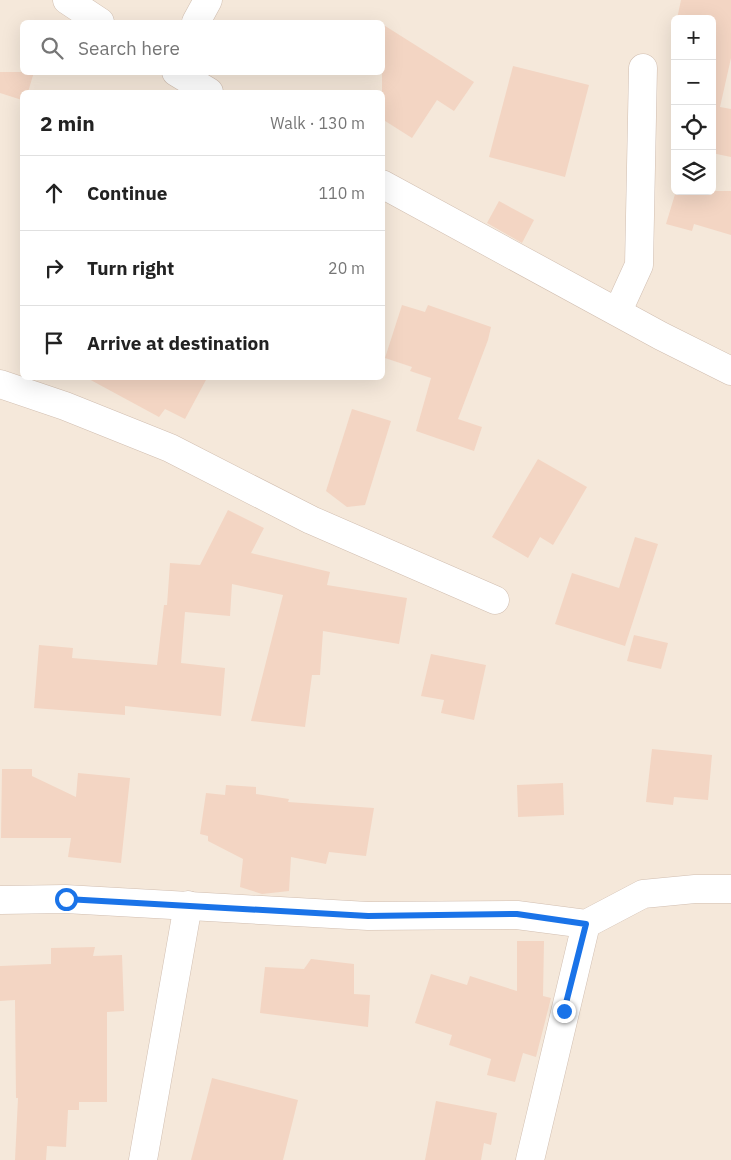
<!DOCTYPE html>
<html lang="en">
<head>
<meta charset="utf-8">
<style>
  :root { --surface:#fff; --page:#f2f2f2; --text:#222; --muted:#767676; --line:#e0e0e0 }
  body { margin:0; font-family:"IBM Plex Sans",sans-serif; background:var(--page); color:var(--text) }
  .controls { position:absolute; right:15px; top:15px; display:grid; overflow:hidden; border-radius:8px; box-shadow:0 5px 20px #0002 }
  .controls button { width:45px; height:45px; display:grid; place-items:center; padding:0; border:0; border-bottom:1px solid var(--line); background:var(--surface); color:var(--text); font:25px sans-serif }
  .stop { position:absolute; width:15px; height:15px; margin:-11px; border:4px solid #1a73e8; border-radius:50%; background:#fff }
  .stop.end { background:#1a73e8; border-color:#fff; box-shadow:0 1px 5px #0008 }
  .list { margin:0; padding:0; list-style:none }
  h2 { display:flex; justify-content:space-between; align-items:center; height:65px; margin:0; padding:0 20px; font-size:21px }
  h2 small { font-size:16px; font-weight:400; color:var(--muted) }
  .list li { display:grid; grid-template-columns:32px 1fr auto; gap:15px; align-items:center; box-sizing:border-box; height:75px; padding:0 20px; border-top:1px solid var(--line) }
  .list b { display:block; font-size:19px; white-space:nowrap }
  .list em { font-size:16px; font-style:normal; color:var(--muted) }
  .icon { flex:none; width:28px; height:28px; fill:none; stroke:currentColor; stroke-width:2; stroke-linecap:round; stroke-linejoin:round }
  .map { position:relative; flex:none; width:731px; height:1160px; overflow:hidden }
  .search { position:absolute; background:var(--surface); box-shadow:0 5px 20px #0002; left:20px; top:20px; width:365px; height:55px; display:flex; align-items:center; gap:12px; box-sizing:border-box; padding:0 18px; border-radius:8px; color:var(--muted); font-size:19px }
  .panel { position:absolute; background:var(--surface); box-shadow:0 5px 20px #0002; left:20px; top:90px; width:365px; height:290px; border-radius:8px }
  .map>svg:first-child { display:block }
</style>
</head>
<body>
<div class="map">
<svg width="731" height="1160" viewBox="0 0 731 1160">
  <rect width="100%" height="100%" fill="#fdf6ec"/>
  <path fill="#f5e8da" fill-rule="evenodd" d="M0 0H731V1160H0ZM675 19H712V191H675ZM22 22H382V72H22ZM22 92H382V378H22Z"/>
  <g fill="#f3d5c3">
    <polygon points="681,0 731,0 731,58 720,107 731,109 731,157 712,153 712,19 677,19"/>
    <polygon points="382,24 474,82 454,111 437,100 412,138 382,119"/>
    <polygon points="513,66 589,85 565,177 489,157"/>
    <polygon points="0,72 34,72 28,92 22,92 22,100 0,93"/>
    <polygon points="676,191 731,191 731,235 694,224 692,231 666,224"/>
    <polygon points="499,201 534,220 522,243 487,223"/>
    <polygon points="402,305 425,312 428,305 491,327 488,340 458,419 482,427 474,451 416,431 431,378 410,371 412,367 385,358"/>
    <polygon points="87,378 207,378 185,419 165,409 159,417"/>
    <polygon points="352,409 391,421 365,505 347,507 326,491"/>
    <polygon points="538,459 587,487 553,545 540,537 528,558 492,537"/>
    <polygon points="228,510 264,528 251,553 330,572 327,585 407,598 399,644 323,631 320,675 312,675 305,727 251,721 283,595 232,584 230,616 185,612 181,663 225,668 221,716 125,706 125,715 34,708 39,645 73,648 72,658 157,665 164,605 167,605 170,563 200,565"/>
    <polygon points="635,537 658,544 625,646 555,624 572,573 619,588"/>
    <polygon points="634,635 668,643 661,669 627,661"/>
    <polygon points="431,654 486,665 474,720 441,713 444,700 421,696"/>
    <polygon points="652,749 712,755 708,800 674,797 673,805 646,802"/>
    <polygon points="2,769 32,769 32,776 76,797 78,773 130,778 121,863 68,857 71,838 1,838"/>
    <polygon points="563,783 564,815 518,817 517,785"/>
    <polygon points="226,785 256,787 256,794 289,799 288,802 374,808 366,856 329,852 326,864 291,857 289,891 262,894 240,887 243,859 208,841 208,836 200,834 206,793 225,795"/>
    <polygon points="517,941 544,941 543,996 551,998 536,1057 523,1053 515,1082 487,1075 491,1059 449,1045 452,1035 415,1023 431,974 467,985 470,976 517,991"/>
    <polygon points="95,947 93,956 122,955 124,1011 107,1012 107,1102 79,1102 79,1110 68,1110 66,1147 47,1146 46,1160 15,1160 18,1098 16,1098 15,1000 0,1001 0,966 51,964 51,948"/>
    <polygon points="311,959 354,964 354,994 370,995 368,1027 260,1013 265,967 304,969"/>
    <polygon points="212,1078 298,1100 283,1160 191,1160"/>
    <polygon points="436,1101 497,1113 491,1145 484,1143 481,1160 425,1160"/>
  </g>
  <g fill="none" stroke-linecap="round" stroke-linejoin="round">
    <g stroke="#d1beb0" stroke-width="29">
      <g id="minor">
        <polyline points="67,0 100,22"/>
        <polyline points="196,22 208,0"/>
        <polyline points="176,72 209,92"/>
        <polyline points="382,184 661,336 731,371"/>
        <polyline points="618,311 639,265 643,68"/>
        <polyline points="0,384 65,406 170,448 311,520 495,600"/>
        <polyline points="0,900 65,899 368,916 517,915 586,924 643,894 695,889 731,889"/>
        <polyline points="143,1160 188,905"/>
        <polyline points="530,1160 586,924"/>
      </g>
    </g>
    <use href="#minor" stroke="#fff" stroke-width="28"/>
  </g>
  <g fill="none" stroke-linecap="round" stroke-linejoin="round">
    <polyline stroke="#1a73e8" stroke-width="6" points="66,899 368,916 517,914 586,924 564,1011"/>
  </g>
</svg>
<div class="controls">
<button>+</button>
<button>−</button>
<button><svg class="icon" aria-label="locate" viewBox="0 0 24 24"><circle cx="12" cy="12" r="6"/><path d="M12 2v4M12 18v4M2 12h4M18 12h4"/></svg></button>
<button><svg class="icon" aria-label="layers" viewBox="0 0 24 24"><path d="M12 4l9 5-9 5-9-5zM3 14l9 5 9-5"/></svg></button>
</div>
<div class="stop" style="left:66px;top:899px"></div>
<div class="stop end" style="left:564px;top:1011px"></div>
<div class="search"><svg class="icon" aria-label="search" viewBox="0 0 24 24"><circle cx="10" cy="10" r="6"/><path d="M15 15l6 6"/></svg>Search here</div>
<section class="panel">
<h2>2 min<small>Walk · 130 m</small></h2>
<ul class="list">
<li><svg class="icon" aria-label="ahead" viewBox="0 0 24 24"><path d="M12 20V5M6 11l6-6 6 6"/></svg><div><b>Continue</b></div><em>110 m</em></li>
<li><svg class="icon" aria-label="right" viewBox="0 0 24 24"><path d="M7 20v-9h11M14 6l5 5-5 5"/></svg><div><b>Turn right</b></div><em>20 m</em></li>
<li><svg class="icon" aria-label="arrive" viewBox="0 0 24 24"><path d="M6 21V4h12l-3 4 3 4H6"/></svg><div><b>Arrive at destination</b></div></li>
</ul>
</section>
</div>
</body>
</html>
